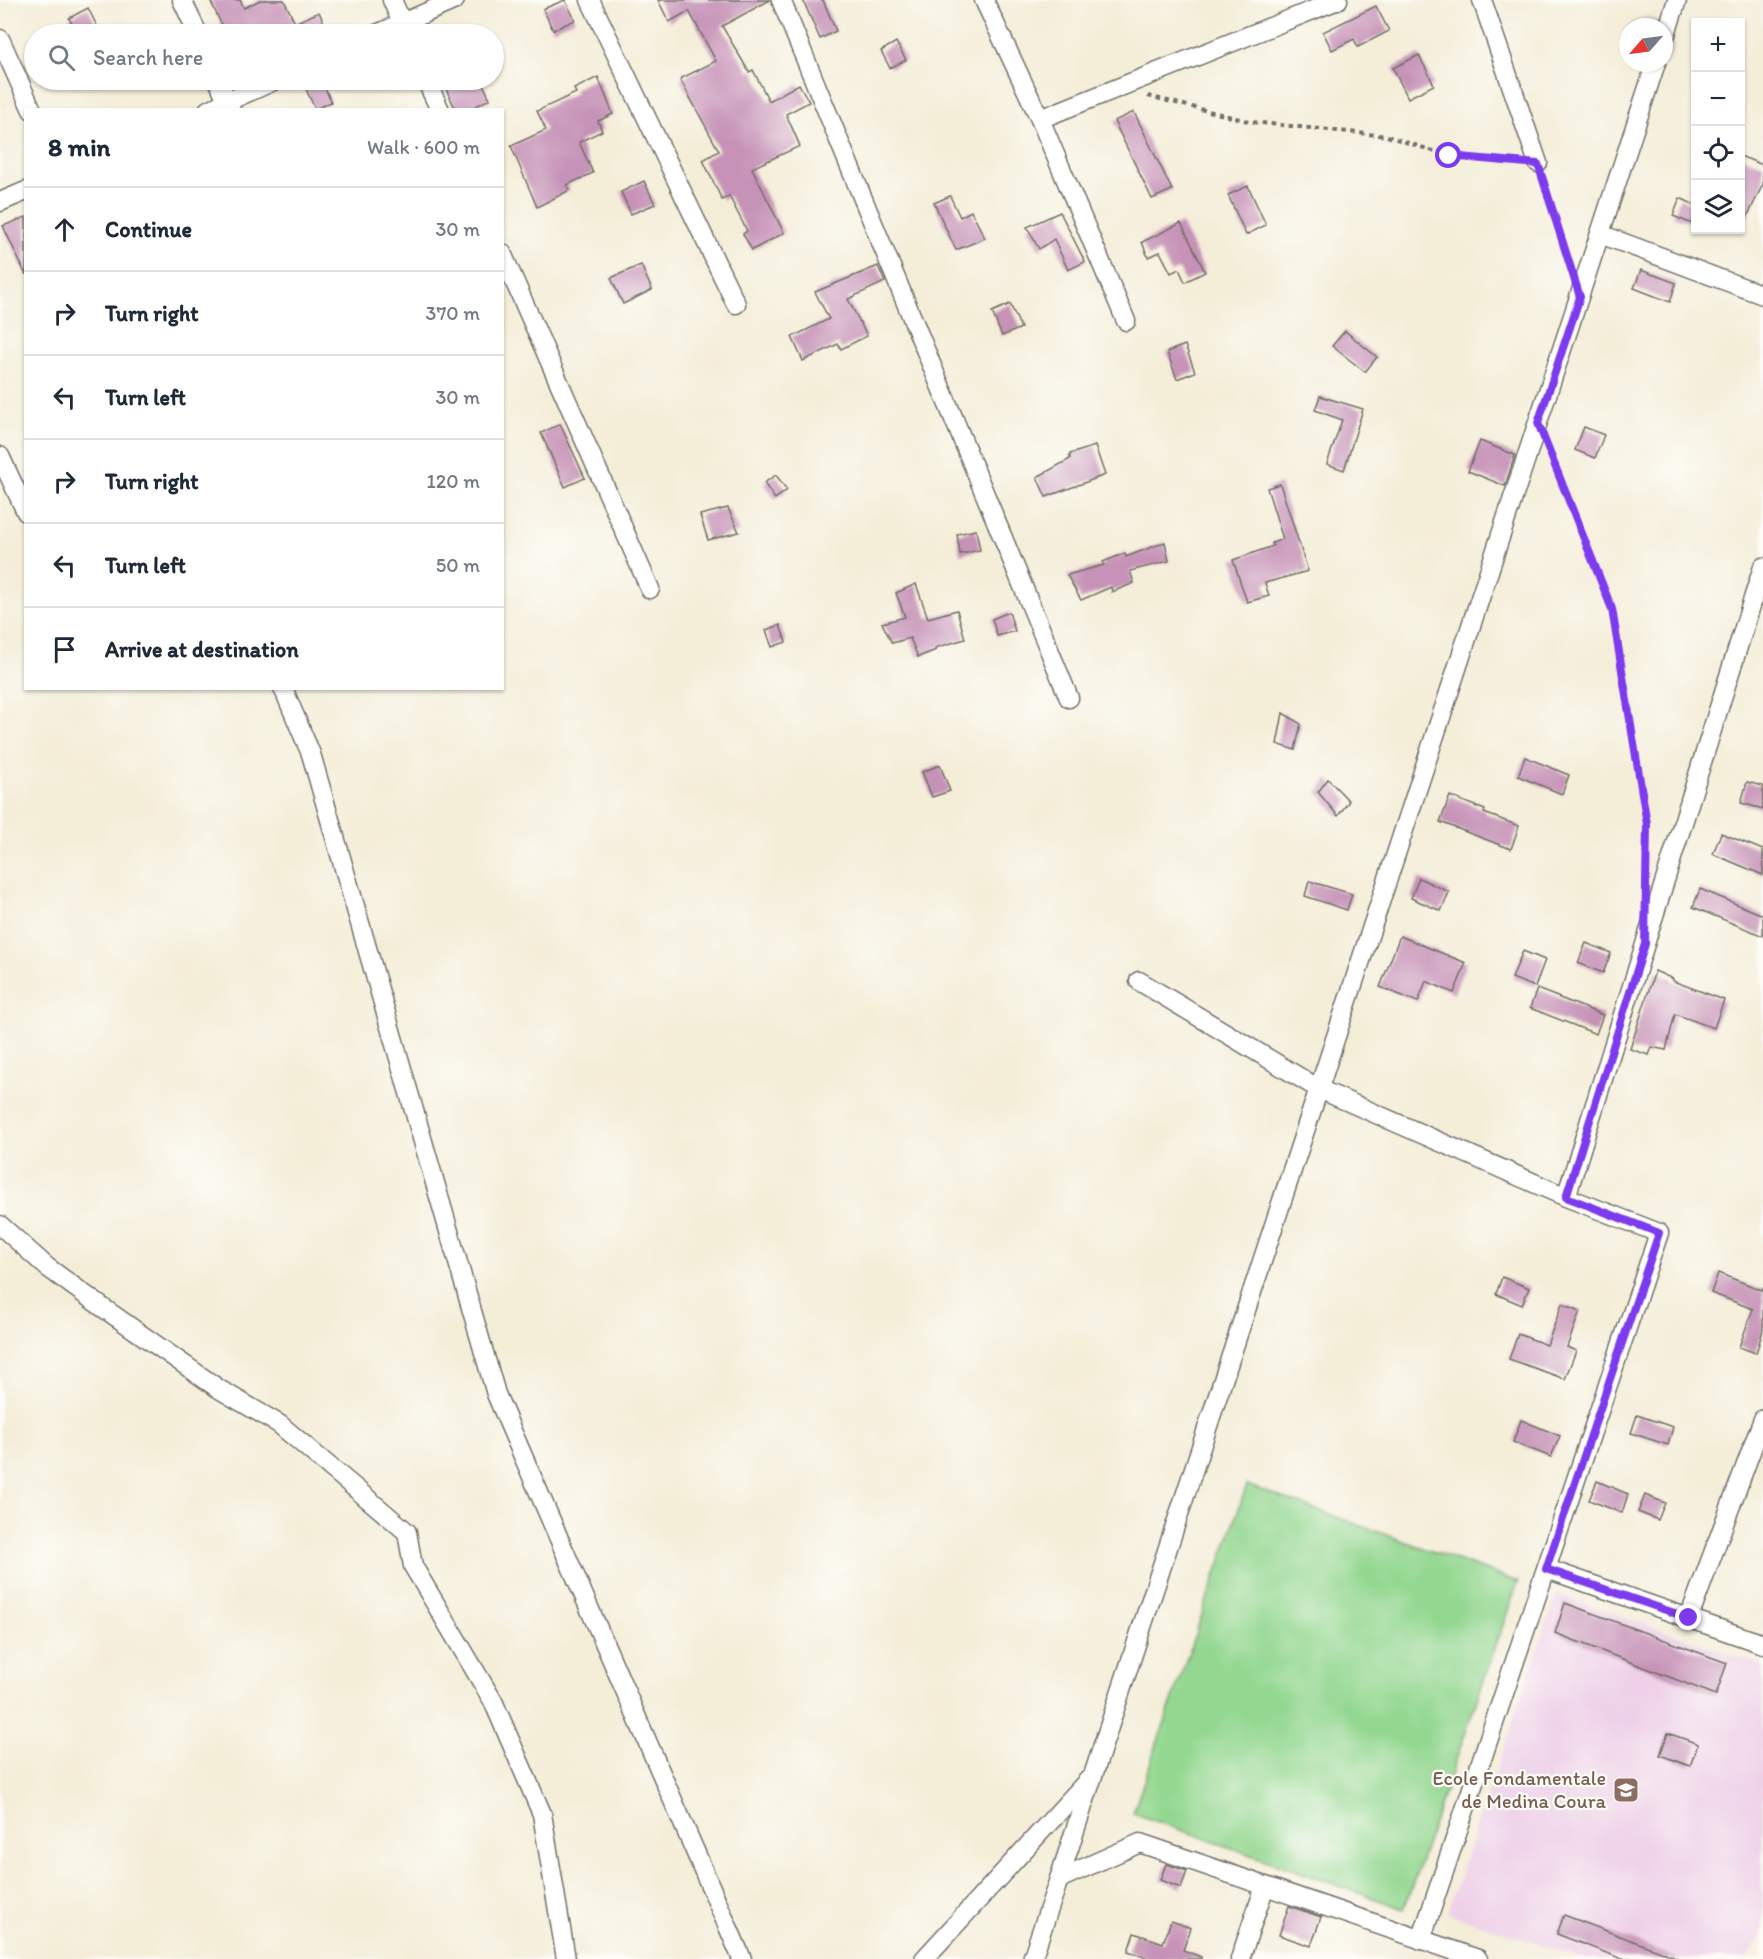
<!DOCTYPE html>
<html lang="en">
<head>
<meta charset="utf-8">
<style>
  :root { --surface:#fff; --page:#f2f2f3; --text:#1f2937; --muted:#747a83; --line:#e0e1e3 }
  body { margin:0; font-family:Itim,sans-serif; background:var(--page); color:var(--text) }
  .controls { position:absolute; right:18px; top:18px; display:grid; overflow:hidden; border-radius:0px; box-shadow:0 2px 4px #0004 }
  .controls button { width:54px; height:54px; display:grid; place-items:center; padding:0; border:0; border-bottom:2px solid var(--line); background:var(--surface); color:var(--text); font:30px sans-serif }
  .compass { position:absolute; left:1619px; top:18px; width:54px; height:54px; border-radius:50%; background:var(--surface); box-shadow:0 2px 4px #0004; rotate:242deg }
  .stop { position:absolute; width:18px; height:18px; margin:-14px; border:4px solid #7c3aed; border-radius:50%; background:#fff }
  .stop.end { background:#7c3aed; border-color:#fff; box-shadow:0 2px 6px #0008 }
  .list { margin:0; padding:0; list-style:none }
  h2 { display:flex; justify-content:space-between; align-items:center; height:78px; margin:0; padding:0 24px; font-size:26px }
  h2 small { font-size:20px; font-weight:400; color:var(--muted) }
  .list li { display:grid; grid-template-columns:39px 1fr auto; gap:18px; align-items:center; box-sizing:border-box; height:84px; padding:0 24px; border-top:2px solid var(--line) }
  .list b { display:block; font-size:22px; white-space:nowrap }
  .list em { font-size:20px; font-style:normal; color:var(--muted) }
  .icon { flex:none; width:33px; height:33px; fill:none; stroke:currentColor; stroke-width:2; stroke-linecap:round; stroke-linejoin:round }
  .map { position:relative; flex:none; width:1763px; height:1959px; overflow:hidden }
  .search { position:absolute; background:var(--surface); box-shadow:0 2px 4px #0004; left:24px; top:24px; width:480px; height:66px; display:flex; align-items:center; gap:15px; box-sizing:border-box; padding:0 21px; border-radius:33px; color:var(--muted); font-size:22px }
  .panel { position:absolute; background:var(--surface); box-shadow:0 2px 4px #0004; left:24px; top:108px; width:480px; height:582px; border-radius:0px }
  .map>svg:first-child { display:block }
</style>
</head>
<body>
<div class="map">
<svg width="1763" height="1959" viewBox="0 0 1763 1959">
  <rect width="100%" height="100%" fill="#fdfcf7"/>
  <filter id="ink" filterUnits="userSpaceOnUse"><feTurbulence type="fractalNoise" baseFrequency=".0167" numOctaves="2"/><feDisplacementMap in="SourceGraphic" scale="12" xChannelSelector="R" yChannelSelector="G"/><feConvolveMatrix kernelMatrix="1 2 1 2 8 2 1 2 1" color-interpolation-filters="sRGB"/></filter>
  <filter id="wash" filterUnits="userSpaceOnUse"><feTurbulence type="fractalNoise" baseFrequency=".008" numOctaves="4" result="noise"/><feDisplacementMap in="SourceGraphic" scale="24" xChannelSelector="R" yChannelSelector="G"/><feGaussianBlur stdDeviation="1.35" result="paint"/><feColorMatrix in="noise" values="0 0 0 0 0 0 0 0 0 0 0 0 0 0 0 0 0 1.4 0 .05"/><feComposite in="paint" operator="in"/></filter>
  <g filter="url(#wash)">
    <rect width="100%" height="100%" fill="#f4edd8"/>
    <polygon fill="#eed0e8" points="1557,1594 1763,1666 1763,1931 1747,1959 1585,1959 1447,1913"/>
    <polygon fill="#93d790" stroke="#5f815e" stroke-width="1.5" points="1247,1485 1518,1582 1404,1909 1133,1813"/>
    <g id="blocks">
      <g fill="#c692b7">
        <polygon points="210,0 240,0 244,8 260,0 284,0 295,23 319,12 329,34 226,34"/>
        <polygon points="565,0 575,20 553,30 543,9"/>
        <polygon points="658,0 770,0 722,26 749,72 753,70 769,101 799,84 809,102 786,114 800,146 752,168 784,233 752,250 743,234 747,231 729,196 722,200 703,160 719,151 680,79 716,61 689,11 669,22"/>
        <polygon points="803,0 823,0 836,31 820,39"/>
        <polygon points="1376,6 1389,31 1358,47 1354,39 1332,50 1323,32"/>
        <polygon points="88,8 101,34 77,34 69,18"/>
        <polygon points="896,42 906,60 890,68 881,51"/>
        <polygon points="1419,55 1434,85 1408,98 1393,68"/>
        <polygon points="598,77 613,114 598,121 602,131 579,142 593,173 567,185 570,190 537,207 511,146 546,130 537,111 576,93 574,89"/>
        <polygon points="456,80 481,80 490,99 468,110 456,110 444,85"/>
        <polygon points="322,81 331,102 315,109 306,89"/>
        <polygon points="1134,112 1172,190 1152,199 1114,121"/>
        <polygon points="1740,156 1763,165 1763,184 1740,232"/>
        <polygon points="644,181 655,204 631,214 621,192"/>
        <polygon points="1248,186 1266,225 1246,235 1228,195"/>
        <polygon points="950,196 960,217 971,211 985,238 956,250 934,203"/>
        <polygon points="1680,198 1695,205 1695,225 1673,216"/>
        <polygon points="1060,212 1085,262 1068,270 1054,239 1039,249 1027,227"/>
        <polygon points="26,217 26,275 3,226"/>
        <polygon points="1181,223 1205,272 1185,282 1179,269 1171,273 1160,252 1148,257 1142,242"/>
        <polygon points="641,265 652,290 623,304 611,278"/>
        <polygon points="878,266 885,282 848,299 867,336 841,349 838,344 803,361 792,337 829,319 815,292"/>
        <polygon points="1641,270 1676,283 1670,302 1634,288"/>
        <polygon points="1010,304 1021,328 1002,336 992,312"/>
        <polygon points="1345,331 1377,357 1365,372 1332,346"/>
        <polygon points="1185,345 1195,372 1177,379 1167,352"/>
        <polygon points="1320,396 1363,409 1344,470 1327,464 1342,420 1315,410"/>
        <polygon points="560,424 585,478 565,487 541,433"/>
        <polygon points="1584,427 1604,435 1595,458 1575,450"/>
        <polygon points="1480,441 1515,455 1505,486 1468,471"/>
        <polygon points="1095,446 1105,475 1046,497 1037,477 1070,459 1070,454"/>
        <polygon points="776,475 787,490 775,499 764,483"/>
        <polygon points="1280,484 1308,571 1265,583 1269,596 1247,602 1233,560 1273,546 1272,543 1283,539 1267,488"/>
        <polygon points="728,508 739,532 708,540 700,515"/>
        <polygon points="976,530 980,550 960,554 957,534"/>
        <polygon points="1165,542 1169,561 1130,571 1134,583 1112,592 1111,587 1081,600 1067,575 1104,565 1103,562 1125,553 1126,557"/>
        <polygon points="916,584 928,618 957,610 965,639 935,648 936,650 918,657 910,638 892,643 882,623 905,617 896,593"/>
        <polygon points="1009,612 1015,631 997,636 992,619"/>
        <polygon points="780,625 786,642 772,647 766,630"/>
        <polygon points="1283,713 1301,724 1295,750 1277,744"/>
        <polygon points="1525,757 1569,775 1562,794 1518,776"/>
        <polygon points="940,765 950,791 932,797 922,772"/>
        <polygon points="1328,779 1349,801 1338,816 1318,792"/>
        <polygon points="1747,782 1763,786 1763,809 1741,803"/>
        <polygon points="1450,796 1485,810 1484,813 1519,826 1511,849 1440,822"/>
        <polygon points="1721,833 1763,850 1763,875 1713,854"/>
        <polygon points="1419,878 1449,892 1441,911 1411,898"/>
        <polygon points="1309,881 1352,894 1347,910 1305,896"/>
        <polygon points="1700,889 1763,915 1763,936 1693,907"/>
        <polygon points="1400,936 1466,963 1454,993 1426,981 1418,1002 1380,987"/>
        <polygon points="1586,943 1611,953 1603,973 1578,963"/>
        <polygon points="1523,951 1545,960 1535,987 1512,978"/>
        <polygon points="1655,971 1673,979 1673,981 1724,1000 1714,1028 1675,1014 1666,1050 1652,1047 1649,1055 1630,1049"/>
        <polygon points="1537,989 1603,1015 1596,1034 1530,1008"/>
        <polygon points="1718,1273 1762,1290 1763,1287 1763,1330 1756,1353 1739,1347 1753,1309 1711,1293"/>
        <polygon points="1502,1277 1529,1288 1522,1305 1496,1294"/>
        <polygon points="1562,1304 1580,1311 1567,1347 1576,1351 1565,1379 1509,1359 1518,1334 1547,1345"/>
        <polygon points="1637,1415 1673,1427 1668,1445 1631,1433"/>
        <polygon points="1521,1420 1560,1436 1551,1457 1513,1442"/>
        <polygon points="1597,1481 1628,1494 1622,1513 1589,1500"/>
        <polygon points="1645,1495 1665,1503 1658,1520 1638,1512"/>
        <polygon points="1565,1603 1727,1663 1716,1695 1555,1633"/>
        <polygon points="1668,1733 1698,1744 1690,1766 1660,1755"/>
        <polygon points="1166,1864 1187,1871 1181,1888 1160,1880"/>
        <polygon points="1289,1906 1321,1917 1311,1946 1279,1935"/>
        <polygon points="1564,1915 1676,1957 1676,1959 1622,1959 1557,1934"/>
        <polygon points="1171,1921 1191,1928 1183,1950 1201,1957 1201,1959 1150,1959 1128,1951 1134,1933 1163,1943"/>
      </g>
    </g>
  </g>
  <g filter="url(#ink)">
    <use href="#blocks" fill-opacity="0" stroke="#716f68" stroke-width="1.5"/>
    <g fill="none" stroke-linecap="round" stroke-linejoin="round">
      <g stroke="#716f68" stroke-width="21">
        <g id="street">
          <polyline points="182,0 198,34"/>
          <polyline points="392,0 407,34"/>
          <polyline points="590,0 736,304"/>
          <polyline points="781,0 1069,698"/>
          <polyline points="984,0 1040,119 1126,321"/>
          <polyline points="1482,0 1538,163"/>
          <polyline points="377,34 455,0"/>
          <polyline points="0,39 32,110"/>
          <polyline points="1664,40 1677,0"/>
          <polyline points="218,80 231,110"/>
          <polyline points="426,80 440,110"/>
          <polyline points="208,110 276,80"/>
          <polyline points="1040,119 1338,0"/>
          <polyline points="0,202 26,191"/>
          <polyline points="1600,234 1763,295"/>
          <polyline points="502,253 650,589"/>
          <polyline points="0,456 26,512"/>
          <polyline points="283,688 311,754 496,1394 742,1959"/>
          <polyline points="1139,981 1319,1089 1566,1197 1659,1233 1421,1940"/>
          <polyline points="1566,1197 1763,567"/>
          <polyline points="0,1225 47,1267 102,1307 219,1389 279,1424 407,1532 413,1566 493,1701 542,1814 566,1959"/>
          <polyline points="1547,1569 1763,1644"/>
          <polyline points="1689,1618 1763,1419"/>
          <polyline points="1059,1879 1656,63"/>
          <polyline points="924,1959 1089,1779"/>
          <polyline points="1032,1959 1059,1879 1140,1843 1478,1959"/>
          <polyline points="1240,1959 1265,1886"/>
        </g>
      </g>
      <g stroke="#716f68" stroke-width="4" stroke-dasharray="4.5 4.5" stroke-linecap="butt">
        <polyline points="1148,96 1252,122 1387,136 1449,156 1521,162"/>
        <polyline points="1543,180 1570,264"/>
        <polyline points="1549,449 1612,609 1647,824 1646,874"/>
      </g>
      <use href="#street" stroke="#fff" stroke-width="18"/>
    </g>
  </g>
  <g fill="none" stroke-linecap="round" stroke-linejoin="round" filter="url(#ink)">
    <polyline stroke="#7c3aed" stroke-width="8" points="1449,156 1538,164 1580,297 1538,423 1612,609 1647,824 1645,944 1566,1197 1659,1233 1546,1569 1689,1618"/>
  </g>
  <defs>
    <g id="school-square" transform="scale(1.35)"><rect x="-9" y="-9" width="18" height="18" rx="4" fill="#8d6e63" stroke="#fdfcf7"/><path d="M0-5L7-2L0 1L-7-2ZM-4 1L0 2.5L4 1V4Q0 6-4 4Z" fill="#fff"/></g>
  </defs>
  <g fill-rule="evenodd">
    <use href="#school-square" x="1626" y="1790"/>
  </g>
  <g text-anchor="middle" dominant-baseline="central" stroke-width="4.5" stroke-linejoin="round" paint-order="stroke">
    <g font-size="20" fill="#785e54" stroke="#fdfcf7" text-anchor="end">
      <text x="1606" y="1778">Ecole Fondamentale<tspan x="1606" dy="23">de Medina Coura</tspan></text>
    </g>
  </g>
</svg>
<div class="controls">
<button>+</button>
<button>−</button>
<button><svg class="icon" aria-label="locate" viewBox="0 0 24 24"><circle cx="12" cy="12" r="6"/><path d="M12 2v4M12 18v4M2 12h4M18 12h4"/></svg></button>
<button><svg class="icon" aria-label="layers" viewBox="0 0 24 24"><path d="M12 4l9 5-9 5-9-5zM3 14l9 5 9-5"/></svg></button>
</div>
<svg class="compass" viewBox="-18 -18 36 36"><path d="M0-13l5 13h-10z" fill="#e53935"/><path d="M0 13l5-13h-10z" fill="#747a83"/></svg>
<div class="stop" style="left:1449px;top:156px"></div>
<div class="stop end" style="left:1689px;top:1618px"></div>
<div class="search"><svg class="icon" aria-label="search" viewBox="0 0 24 24"><circle cx="10" cy="10" r="6"/><path d="M15 15l6 6"/></svg>Search here</div>
<section class="panel">
<h2>8 min<small>Walk · 600 m</small></h2>
<ul class="list">
<li><svg class="icon" aria-label="ahead" viewBox="0 0 24 24"><path d="M12 20V5M6 11l6-6 6 6"/></svg><div><b>Continue</b></div><em>30 m</em></li>
<li><svg class="icon" aria-label="right" viewBox="0 0 24 24"><path d="M7 20v-9h11M14 6l5 5-5 5"/></svg><div><b>Turn right</b></div><em>370 m</em></li>
<li><svg class="icon" aria-label="left" viewBox="0 0 24 24"><path d="M17 20v-9H6M10 6l-5 5 5 5"/></svg><div><b>Turn left</b></div><em>30 m</em></li>
<li><svg class="icon" aria-label="right" viewBox="0 0 24 24"><path d="M7 20v-9h11M14 6l5 5-5 5"/></svg><div><b>Turn right</b></div><em>120 m</em></li>
<li><svg class="icon" aria-label="left" viewBox="0 0 24 24"><path d="M17 20v-9H6M10 6l-5 5 5 5"/></svg><div><b>Turn left</b></div><em>50 m</em></li>
<li><svg class="icon" aria-label="arrive" viewBox="0 0 24 24"><path d="M6 21V4h12l-3 4 3 4H6"/></svg><div><b>Arrive at destination</b></div></li>
</ul>
</section>
</div>
</body>
</html>
